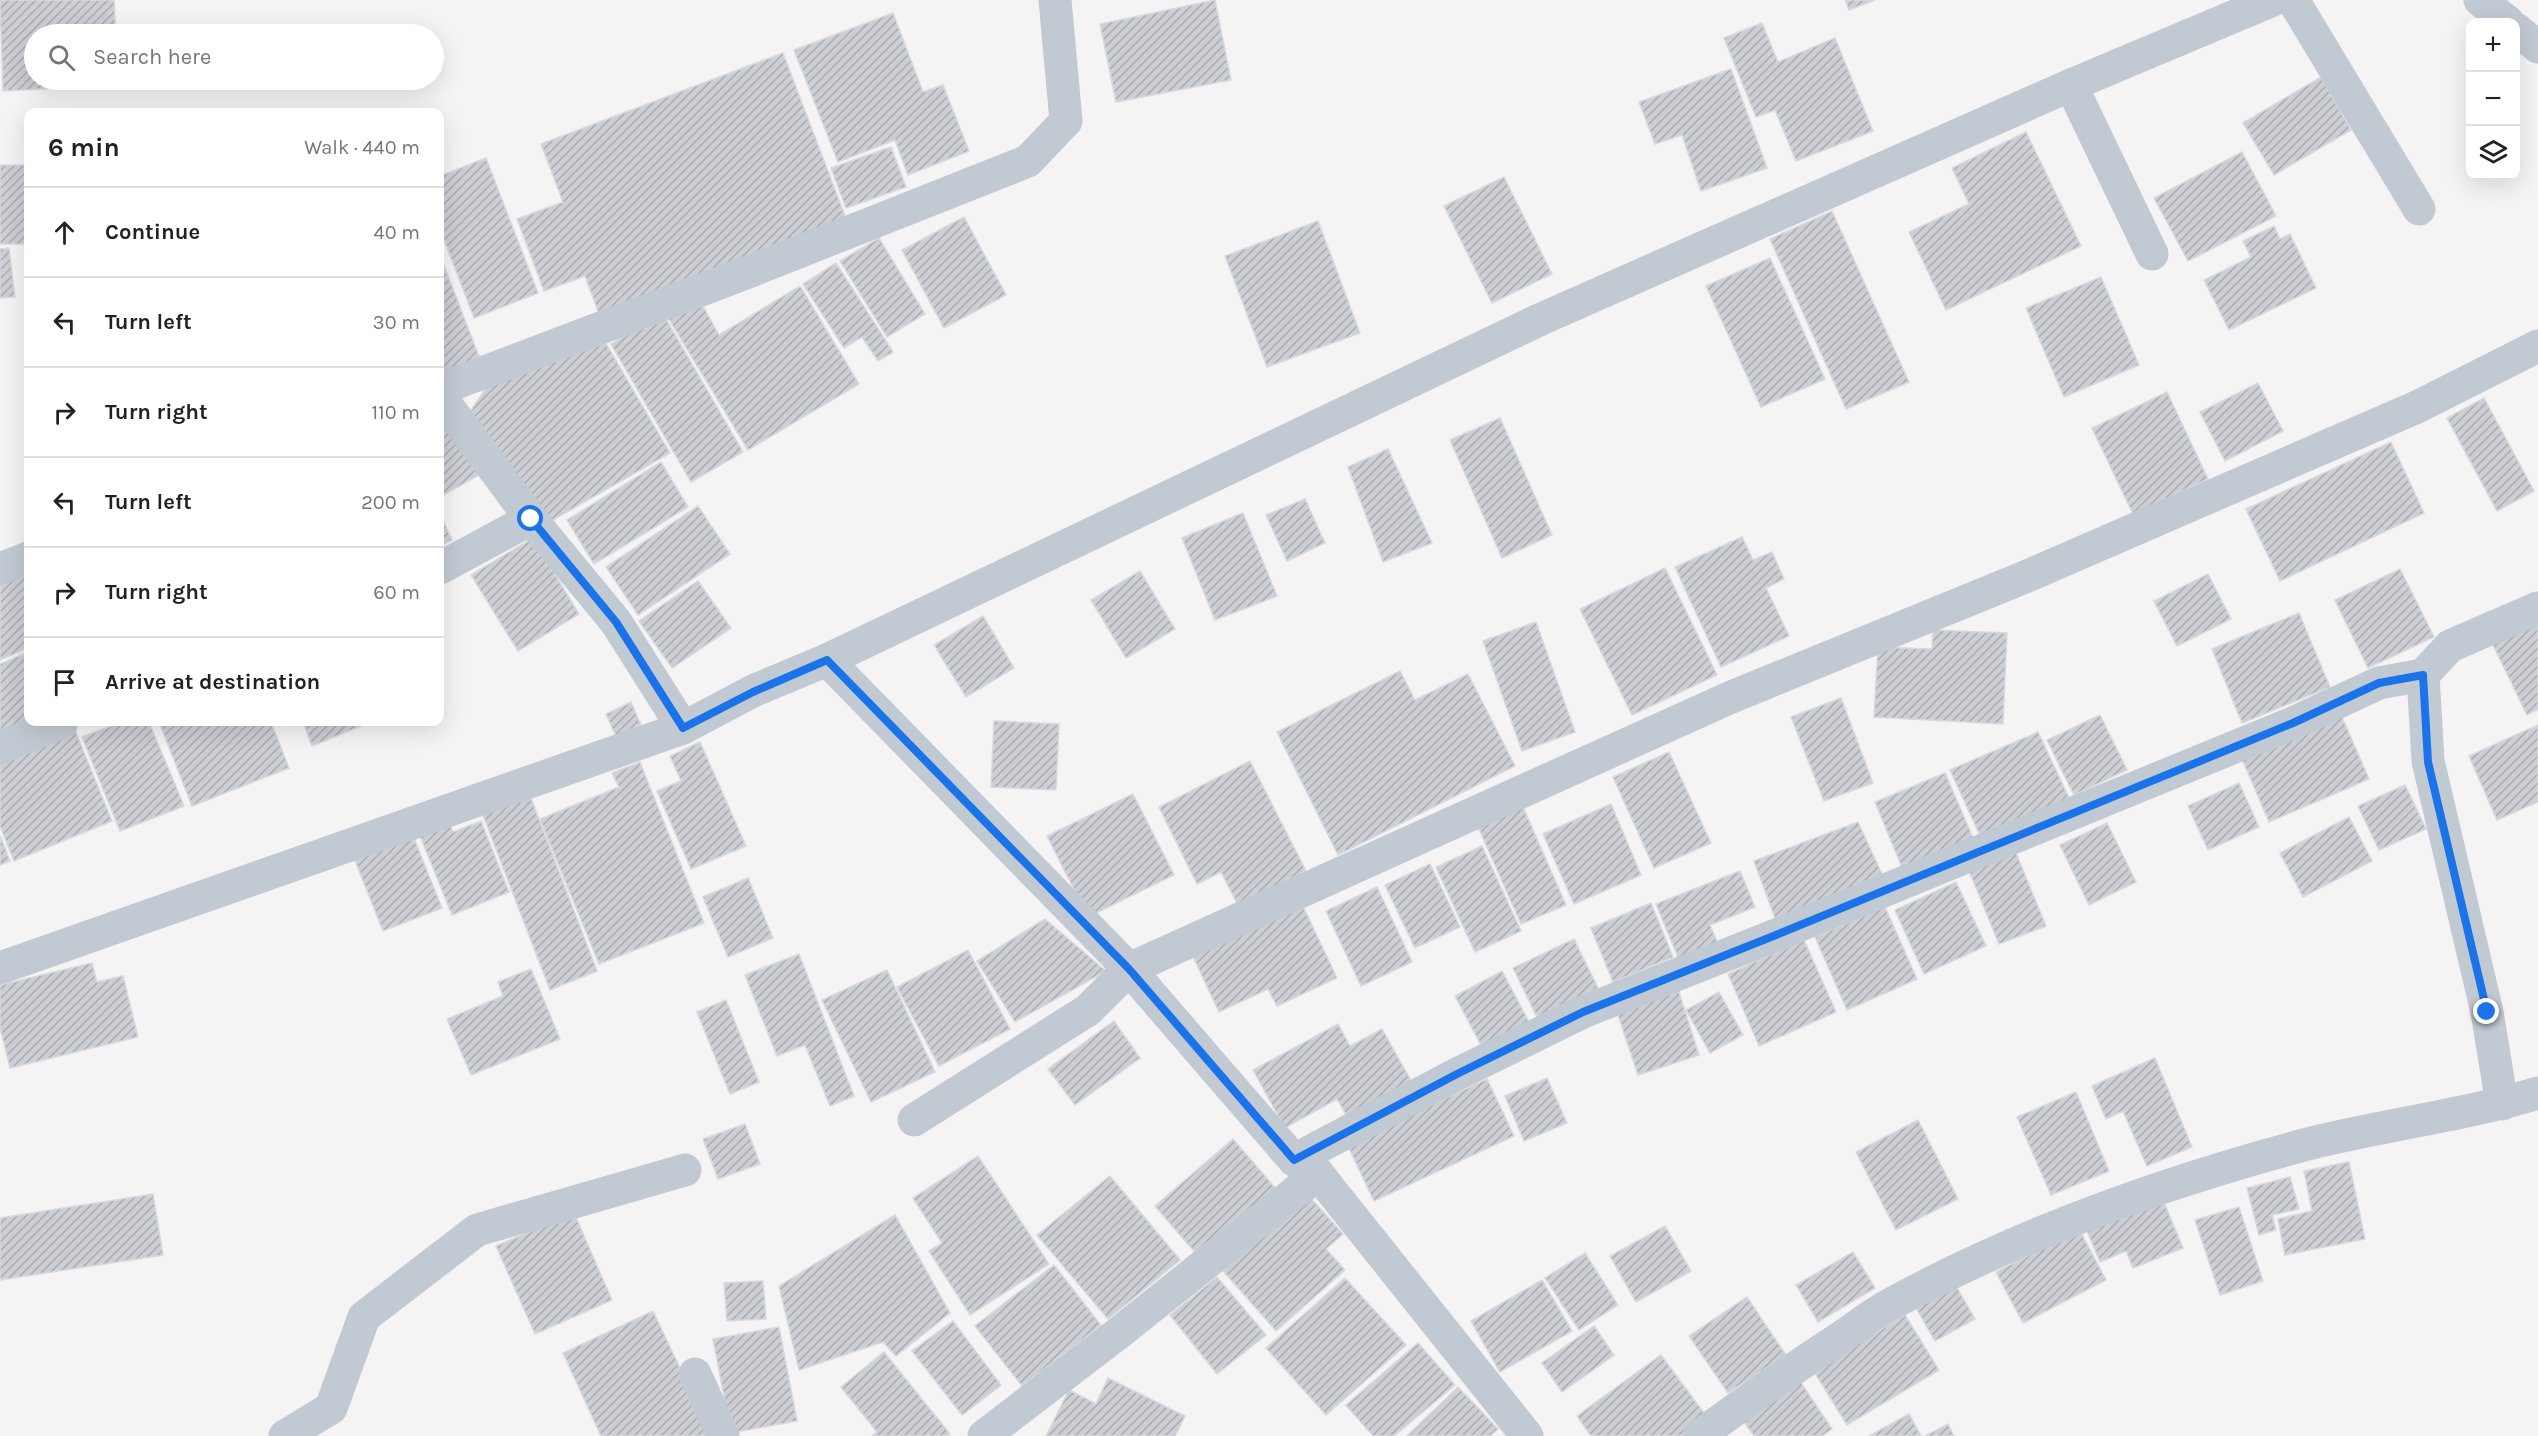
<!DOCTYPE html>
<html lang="en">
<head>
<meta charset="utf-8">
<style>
  :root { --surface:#fff; --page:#f2f2f2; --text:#222; --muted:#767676; --line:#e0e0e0 }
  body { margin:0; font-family:Karla,sans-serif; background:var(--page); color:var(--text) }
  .controls { position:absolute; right:18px; top:18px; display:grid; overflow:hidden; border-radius:12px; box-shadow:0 6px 24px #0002 }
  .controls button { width:54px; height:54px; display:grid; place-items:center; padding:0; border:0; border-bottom:2px solid var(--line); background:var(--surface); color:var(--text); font:30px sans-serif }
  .stop { position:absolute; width:18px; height:18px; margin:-14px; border:4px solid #1a73e8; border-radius:50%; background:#fff }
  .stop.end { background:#1a73e8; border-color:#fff; box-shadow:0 2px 6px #0008 }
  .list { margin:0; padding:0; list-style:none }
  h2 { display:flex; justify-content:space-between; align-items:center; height:78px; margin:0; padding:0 24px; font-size:26px }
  h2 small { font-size:20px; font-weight:400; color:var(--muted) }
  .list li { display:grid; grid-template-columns:39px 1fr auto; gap:18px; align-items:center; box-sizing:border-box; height:90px; padding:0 24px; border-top:2px solid var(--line) }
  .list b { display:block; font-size:22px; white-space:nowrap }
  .list em { font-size:20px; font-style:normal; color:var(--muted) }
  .icon { flex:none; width:33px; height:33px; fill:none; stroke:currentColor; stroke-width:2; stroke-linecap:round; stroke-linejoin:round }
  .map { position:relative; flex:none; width:2538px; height:1436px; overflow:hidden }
  .search { position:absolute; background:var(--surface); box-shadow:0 6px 24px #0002; left:24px; top:24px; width:420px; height:66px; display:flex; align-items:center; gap:15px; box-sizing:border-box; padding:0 21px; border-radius:33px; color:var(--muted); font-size:22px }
  .panel { position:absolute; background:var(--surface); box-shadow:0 6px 24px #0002; left:24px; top:108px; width:420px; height:618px; border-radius:12px }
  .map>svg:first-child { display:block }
</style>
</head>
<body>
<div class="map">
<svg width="2538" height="1436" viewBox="0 0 2538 1436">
  <defs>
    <pattern id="building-hatch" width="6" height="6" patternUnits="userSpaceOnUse" patternTransform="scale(1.5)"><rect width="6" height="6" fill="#cdcfd5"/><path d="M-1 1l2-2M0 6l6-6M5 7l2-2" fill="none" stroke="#a8abb0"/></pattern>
  </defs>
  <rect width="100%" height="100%" fill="#f5f3f3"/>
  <g fill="url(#building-hatch)" stroke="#d7d9de" stroke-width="1.5">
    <polygon points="0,0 114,0 116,34 34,34 34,80 118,80 118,85 3,91"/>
    <polygon points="1215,0 1231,80 1116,102 1100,24"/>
    <polygon points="1845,0 1875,0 1849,10"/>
    <polygon points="893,13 923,92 943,85 969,151 908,175 895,140 838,162 794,50"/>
    <polygon points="1762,23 1778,62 1835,38 1873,131 1796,161 1775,110 1756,117 1724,38"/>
    <polygon points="783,53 847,221 599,314 585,276 544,291 517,219 563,202 541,144"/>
    <polygon points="1731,69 1767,168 1701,191 1682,135 1655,144 1639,102"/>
    <polygon points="2321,77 2351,130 2274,175 2243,123"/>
    <polygon points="2026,132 2081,246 1946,310 1909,232 1969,204 1952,168"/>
    <polygon points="891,147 906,187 846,208 831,168"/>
    <polygon points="2242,152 2276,216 2188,261 2154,198"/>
    <polygon points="486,158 538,293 474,318 440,229 440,176"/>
    <rect x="0" y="165" width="28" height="79"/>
    <polygon points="1504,177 1552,274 1492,303 1444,206"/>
    <polygon points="1832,211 1909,382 1846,409 1770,239"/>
    <polygon points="964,217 1006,295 944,328 902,250"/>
    <polygon points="1318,221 1360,333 1267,367 1225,256"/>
    <polygon points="2274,226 2280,239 2290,234 2316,288 2229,330 2204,280 2251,257 2243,241"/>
    <polygon points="879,238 925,314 887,337 840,261"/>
    <polygon points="9,248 15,297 0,298 0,249"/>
    <polygon points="440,255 480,359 440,374"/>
    <polygon points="1770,258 1825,379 1761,407 1706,286"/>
    <polygon points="836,263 893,352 878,361 862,337 844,348 803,284"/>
    <polygon points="2101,277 2139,365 2064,397 2026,308"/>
    <polygon points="800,286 859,384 748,450 667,316 698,297 719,335"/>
    <polygon points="663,314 743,452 691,482 611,344"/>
    <polygon points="601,335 670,453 546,524 467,416 486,388"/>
    <polygon points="2258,383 2283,431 2225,461 2200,412"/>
    <polygon points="2167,392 2208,479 2133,514 2092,428"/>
    <polygon points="2484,398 2534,491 2497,511 2447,418"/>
    <polygon points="440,411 479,475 440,497"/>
    <polygon points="1500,418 1552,535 1502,558 1450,440"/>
    <polygon points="2391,442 2424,513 2280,581 2246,509"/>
    <polygon points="1388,449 1432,543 1383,562 1348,467"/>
    <polygon points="661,462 688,507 594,564 567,520"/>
    <polygon points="1305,499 1325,543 1287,561 1266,515"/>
    <polygon points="698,506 730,554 638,615 606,567"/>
    <polygon points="1243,513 1277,596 1215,620 1182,538"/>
    <polygon points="440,514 452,540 440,546"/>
    <polygon points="1742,537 1753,560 1772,552 1784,579 1766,588 1789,636 1721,667 1675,567"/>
    <polygon points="533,538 579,614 518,651 471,575"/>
    <polygon points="1665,568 1717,675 1632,715 1580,609"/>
    <polygon points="2400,569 2434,637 2368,668 2335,600"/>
    <polygon points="1140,571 1175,629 1126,658 1091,600"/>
    <polygon points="28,572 28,648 0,660 0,584"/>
    <polygon points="2208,574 2231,619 2177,646 2154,601"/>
    <polygon points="698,581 731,628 672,668 639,621"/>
    <polygon points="2299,613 2330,687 2242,723 2212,649"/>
    <polygon points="983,616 1014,668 966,697 934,645"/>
    <polygon points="2538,621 2538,709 2527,715 2491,641"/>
    <polygon points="1536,622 1575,732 1522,751 1483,641"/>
    <polygon points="1933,630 2007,633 2003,724 1874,717 1878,647 1932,649"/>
    <polygon points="28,652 28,722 0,737 0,664"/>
    <polygon points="1400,671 1415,700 1468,674 1515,766 1338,855 1277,732"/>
    <polygon points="1841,698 1873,783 1824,801 1791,717"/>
    <polygon points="631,702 641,725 616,736 606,714"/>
    <polygon points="2100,715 2127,770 2074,795 2047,740"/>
    <polygon points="2342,717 2369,779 2269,822 2242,759"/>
    <polygon points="994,721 1059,724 1056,790 991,787"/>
    <polygon points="121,722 149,722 184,806 120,831 82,737"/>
    <polygon points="159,722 271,722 289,768 192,806"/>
    <polygon points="303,722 371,722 312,746"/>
    <polygon points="2538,725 2538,802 2497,820 2469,756"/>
    <polygon points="75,730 112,821 14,861 0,826 0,760"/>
    <polygon points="2038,732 2070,800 1982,840 1950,770"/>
    <polygon points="700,742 746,846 691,869 657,791 681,781 670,756"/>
    <polygon points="1669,752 1711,843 1654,868 1613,777"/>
    <polygon points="1250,761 1306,871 1238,905 1221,872 1197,884 1159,807"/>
    <polygon points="640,762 704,923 599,964 540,819 619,787 612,773"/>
    <polygon points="1945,773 1974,840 1903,870 1875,802"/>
    <polygon points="2239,783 2259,827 2208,850 2188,806"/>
    <polygon points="2405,785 2426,829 2379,850 2358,806"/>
    <polygon points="529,793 597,971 550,990 481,810"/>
    <polygon points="1133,794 1174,875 1088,917 1047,836"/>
    <polygon points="1611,804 1641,875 1574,904 1543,834"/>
    <polygon points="1523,807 1566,905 1521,924 1478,827"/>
    <polygon points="2349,817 2372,861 2303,897 2280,853"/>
    <polygon points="448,819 453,832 481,821 509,892 452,915 418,831"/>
    <polygon points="1858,822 1882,874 1776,921 1754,861"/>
    <polygon points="2107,823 2136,882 2089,905 2060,845"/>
    <polygon points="0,835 10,861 0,865"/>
    <polygon points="413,836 442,908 383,931 354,858"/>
    <polygon points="1482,846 1521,931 1475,952 1436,867"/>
    <polygon points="2016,853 2046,926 1999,944 1969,871"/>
    <polygon points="1430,864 1460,927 1415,948 1385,885"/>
    <polygon points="1740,871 1755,907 1710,925 1719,946 1680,962 1656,904"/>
    <polygon points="748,878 773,938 728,957 703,897"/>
    <polygon points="1956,882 1986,946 1924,974 1895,910"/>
    <polygon points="1377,887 1412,962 1361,986 1326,911"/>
    <polygon points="1300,900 1337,978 1277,1006 1268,989 1219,1012 1191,952"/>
    <polygon points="1651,903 1673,957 1613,982 1591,928"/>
    <polygon points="1885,907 1917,979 1847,1010 1815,937"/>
    <polygon points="1045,919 1106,971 1015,1022 977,961"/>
    <polygon points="1574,939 1598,988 1537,1017 1513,968"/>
    <polygon points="1804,940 1836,1012 1759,1046 1728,974"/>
    <polygon points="968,950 1010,1029 939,1066 897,987"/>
    <polygon points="799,954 854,1096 830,1106 805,1045 777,1056 745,975"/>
    <polygon points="92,963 97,982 123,976 138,1037 10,1068 0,1028 0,985"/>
    <polygon points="531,969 560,1039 471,1075 447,1019 503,996 498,982"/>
    <polygon points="887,970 935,1072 871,1102 822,1000"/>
    <polygon points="1502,971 1530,1024 1483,1049 1455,996"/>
    <polygon points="1678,989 1699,1055 1638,1075 1616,1009"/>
    <polygon points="1719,992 1743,1035 1710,1053 1686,1010"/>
    <polygon points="726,1000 759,1082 730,1094 697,1012"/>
    <polygon points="1114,1021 1140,1058 1075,1105 1048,1069"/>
    <polygon points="1338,1024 1350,1046 1382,1029 1414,1086 1350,1122 1337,1099 1285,1128 1253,1070"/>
    <polygon points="2155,1058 2192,1147 2147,1166 2123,1111 2106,1119 2092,1086"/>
    <polygon points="1547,1078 1567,1123 1524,1141 1505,1096"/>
    <polygon points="1487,1079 1514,1136 1374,1201 1347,1144"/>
    <polygon points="2076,1092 2109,1171 2051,1195 2017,1117"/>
    <polygon points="1918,1120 1958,1199 1896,1230 1856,1152"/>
    <polygon points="745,1124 760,1164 718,1179 703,1139"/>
    <polygon points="1233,1139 1277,1190 1199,1257 1155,1206"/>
    <polygon points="978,1156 1049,1264 970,1315 929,1251 942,1243 913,1198"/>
    <polygon points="2349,1162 2365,1239 2285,1255 2278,1219 2312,1211 2304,1171"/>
    <polygon points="1110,1176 1180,1260 1108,1319 1037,1235"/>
    <polygon points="2290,1177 2299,1209 2272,1215 2276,1230 2259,1235 2247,1188"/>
    <polygon points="153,1194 163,1255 0,1280 0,1218"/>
    <polygon points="1309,1196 1343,1234 1326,1249 1345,1270 1276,1331 1223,1271"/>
    <polygon points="2163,1200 2183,1248 2133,1268 2126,1251 2100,1262 2087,1231"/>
    <polygon points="2239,1207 2263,1281 2220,1295 2195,1220"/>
    <polygon points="574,1213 612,1300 535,1334 496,1246"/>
    <polygon points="895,1215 950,1313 896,1356 883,1342 799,1370 779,1286"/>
    <polygon points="1665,1226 1691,1271 1636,1302 1610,1256"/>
    <polygon points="2079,1229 2106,1280 2023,1323 1996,1272"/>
    <polygon points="1853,1252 1875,1288 1818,1322 1796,1285"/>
    <polygon points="1585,1253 1618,1305 1579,1330 1545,1278"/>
    <polygon points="1054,1265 1101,1325 1022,1386 975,1326"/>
    <polygon points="1217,1277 1266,1335 1217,1374 1170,1315"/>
    <polygon points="1345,1278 1406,1345 1326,1415 1266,1348"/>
    <polygon points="1542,1280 1572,1331 1500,1372 1471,1321"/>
    <polygon points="763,1281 766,1319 727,1321 724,1283"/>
    <polygon points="1956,1286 1975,1319 1935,1341 1916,1308"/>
    <polygon points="1747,1297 1786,1355 1728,1393 1689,1336"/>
    <polygon points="653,1311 712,1436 601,1436 563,1353"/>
    <polygon points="1905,1315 1939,1370 1847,1425 1813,1370"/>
    <polygon points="953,1321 1001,1385 962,1415 912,1351"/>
    <polygon points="1594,1326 1614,1355 1562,1392 1542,1363"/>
    <polygon points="779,1327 797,1421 731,1433 713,1339"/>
    <polygon points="1418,1343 1455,1385 1394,1436 1373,1436 1346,1405"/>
    <polygon points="884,1352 950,1434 948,1436 872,1436 877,1432 841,1387"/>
    <polygon points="1661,1355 1707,1417 1680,1436 1591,1436 1577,1416"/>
    <polygon points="1108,1378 1185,1416 1175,1436 1046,1436 1069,1390 1096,1404"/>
    <polygon points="1800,1381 1832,1429 1822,1436 1754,1436 1742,1419"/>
    <polygon points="1458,1387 1498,1429 1490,1436 1407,1436"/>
    <polygon points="1909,1414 1921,1436 1869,1436"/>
    <polygon points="1948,1424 1954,1436 1925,1436"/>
  </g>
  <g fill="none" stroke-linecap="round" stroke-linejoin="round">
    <g stroke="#c1cad2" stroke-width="33">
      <polyline points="2293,0 2419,209"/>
      <polyline points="2480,0 2508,22"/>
      <polyline points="2516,29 2538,47"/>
      <polyline points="2071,85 2152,254"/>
      <polyline points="440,389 743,274 1028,161 1066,121 1055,0"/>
      <polyline points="440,396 531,519 616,622 683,728"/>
      <polyline points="440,568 531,519"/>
      <polyline points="0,569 28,558"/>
      <polyline points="827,660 1129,969 1294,1160 1318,1174 1527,1436"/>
      <polyline points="2423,675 2428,761 2487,1012 2502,1104"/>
      <polyline points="0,748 62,722"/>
      <polyline points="0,968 683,728 753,691 827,660 1539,320 2071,85 2273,0"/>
      <polyline points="914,1120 1088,1010 1129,969 1729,698 2025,577 2417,407 2538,346"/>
      <polyline points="1294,1160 1457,1074 1583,1012 1776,935 2293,723 2379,683 2423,675 2450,646 2538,608"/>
      <polyline points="695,1374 723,1436"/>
      <polyline points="285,1436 331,1408 364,1317 477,1230 685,1170"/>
      <polyline points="984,1436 1120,1332 1318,1174"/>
      <path d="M1699 1436C1746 1401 1794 1368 1843 1336 1859 1325 1875 1312 1893 1303 2023 1232 2162 1183 2304 1145 2382 1125 2462 1116 2538 1093"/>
    </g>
  </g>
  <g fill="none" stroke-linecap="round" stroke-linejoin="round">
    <polyline stroke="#1a73e8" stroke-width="8" points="531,519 616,622 683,728 753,692 827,660 1129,969 1294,1160 1457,1074 1583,1012 1776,935 2293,723 2379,683 2423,675 2428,762 2487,1012"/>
  </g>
</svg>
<div class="controls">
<button>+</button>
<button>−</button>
<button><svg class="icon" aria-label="layers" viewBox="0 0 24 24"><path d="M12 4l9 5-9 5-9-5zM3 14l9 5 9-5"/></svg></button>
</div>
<div class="stop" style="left:531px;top:519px"></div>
<div class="stop end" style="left:2487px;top:1012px"></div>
<div class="search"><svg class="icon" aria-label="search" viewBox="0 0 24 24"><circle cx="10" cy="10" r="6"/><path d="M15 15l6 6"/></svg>Search here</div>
<section class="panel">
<h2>6 min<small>Walk · 440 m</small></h2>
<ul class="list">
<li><svg class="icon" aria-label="ahead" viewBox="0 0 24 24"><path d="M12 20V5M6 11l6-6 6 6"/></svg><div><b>Continue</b></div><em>40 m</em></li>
<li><svg class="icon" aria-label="left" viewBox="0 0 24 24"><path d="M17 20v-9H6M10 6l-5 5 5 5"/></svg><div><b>Turn left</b></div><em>30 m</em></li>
<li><svg class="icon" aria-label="right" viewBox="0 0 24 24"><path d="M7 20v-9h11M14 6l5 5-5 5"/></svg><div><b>Turn right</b></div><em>110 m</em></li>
<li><svg class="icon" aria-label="left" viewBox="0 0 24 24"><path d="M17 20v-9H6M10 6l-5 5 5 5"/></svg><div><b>Turn left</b></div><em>200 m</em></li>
<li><svg class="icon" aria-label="right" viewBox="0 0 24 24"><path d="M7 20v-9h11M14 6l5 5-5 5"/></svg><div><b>Turn right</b></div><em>60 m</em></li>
<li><svg class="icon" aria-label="arrive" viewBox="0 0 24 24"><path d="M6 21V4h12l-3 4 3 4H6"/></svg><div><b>Arrive at destination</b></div></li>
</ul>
</section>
</div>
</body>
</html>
